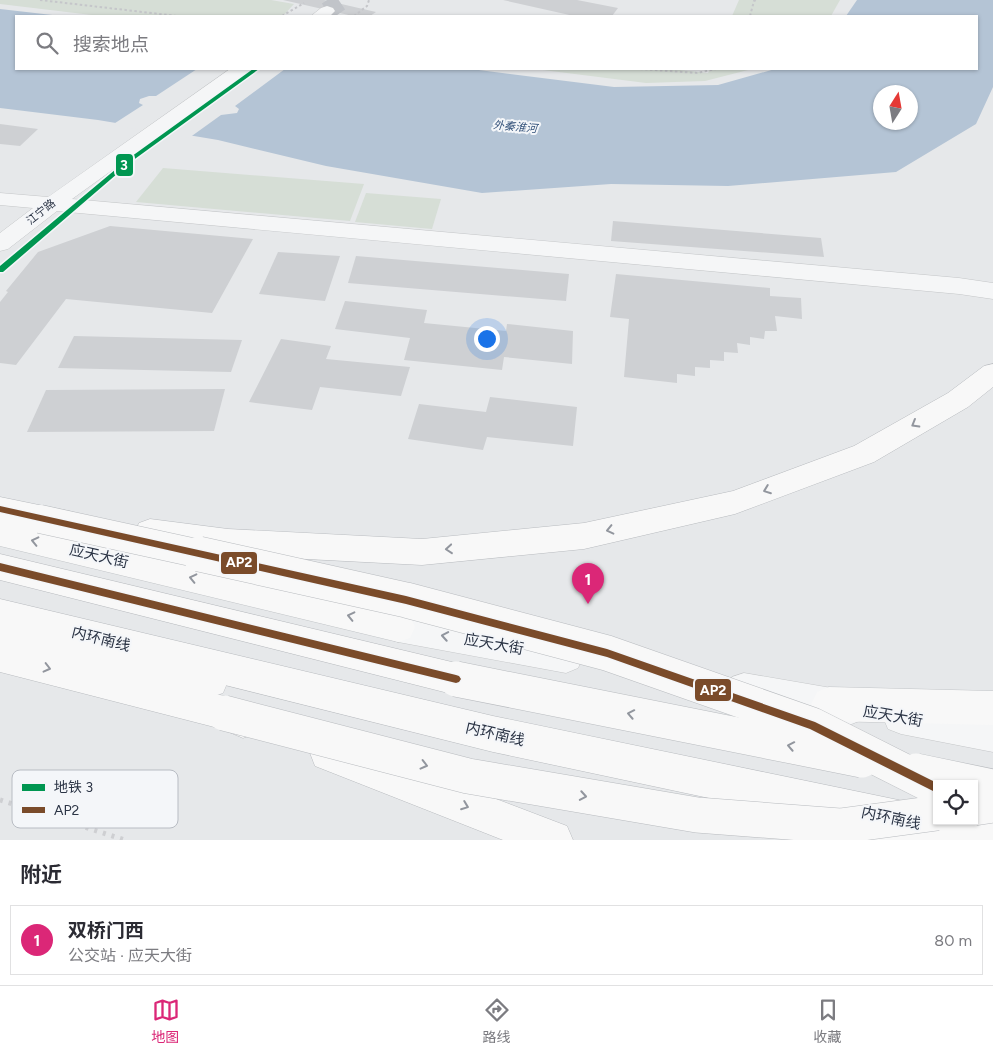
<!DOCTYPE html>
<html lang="zh">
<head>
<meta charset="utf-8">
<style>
  :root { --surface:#fff; --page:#f7f7f7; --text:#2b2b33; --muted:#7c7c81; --line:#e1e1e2; --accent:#db2777 }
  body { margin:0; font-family:Figtree,"Noto Sans SC",sans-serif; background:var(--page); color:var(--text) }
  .controls { position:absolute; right:15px; bottom:15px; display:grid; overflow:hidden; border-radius:0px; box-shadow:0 1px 4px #0004 }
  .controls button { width:45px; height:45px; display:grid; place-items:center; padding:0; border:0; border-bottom:1px solid var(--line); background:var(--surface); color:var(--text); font:25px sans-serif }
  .compass { position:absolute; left:873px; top:85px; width:45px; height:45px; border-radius:50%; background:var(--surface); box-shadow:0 1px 4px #0004; rotate:11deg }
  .you { position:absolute; left:486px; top:338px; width:18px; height:18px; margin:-12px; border:4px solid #fff; border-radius:50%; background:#1a73e8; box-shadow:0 0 0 8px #1a73e833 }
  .badge { display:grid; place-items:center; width:32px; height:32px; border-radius:50%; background:var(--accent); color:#fff; font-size:16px; font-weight:700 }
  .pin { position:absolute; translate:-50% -41px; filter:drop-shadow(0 1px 2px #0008) }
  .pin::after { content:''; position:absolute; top:26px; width:18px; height:15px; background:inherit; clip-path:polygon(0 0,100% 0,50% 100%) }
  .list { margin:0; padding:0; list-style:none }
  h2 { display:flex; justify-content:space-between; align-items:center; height:65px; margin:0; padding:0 20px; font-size:21px }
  h2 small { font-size:16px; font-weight:400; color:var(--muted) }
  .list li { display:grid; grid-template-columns:32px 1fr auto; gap:15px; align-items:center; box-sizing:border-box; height:70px; margin:0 10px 10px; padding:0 10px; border:1px solid var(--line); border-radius:0px }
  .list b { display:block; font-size:19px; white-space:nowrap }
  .list p { margin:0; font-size:16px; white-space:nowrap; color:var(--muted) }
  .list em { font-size:16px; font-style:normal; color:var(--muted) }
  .icon { flex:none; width:28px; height:28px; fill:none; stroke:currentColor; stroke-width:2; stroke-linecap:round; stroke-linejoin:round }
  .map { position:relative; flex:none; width:993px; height:840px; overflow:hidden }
  .search { position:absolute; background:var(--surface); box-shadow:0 1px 4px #0004; left:15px; right:15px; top:15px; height:55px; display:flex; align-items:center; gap:12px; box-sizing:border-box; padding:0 18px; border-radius:0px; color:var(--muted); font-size:19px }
  .sheet { height:145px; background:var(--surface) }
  nav { display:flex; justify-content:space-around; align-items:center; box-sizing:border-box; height:70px; border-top:1px solid var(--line); background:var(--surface); font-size:14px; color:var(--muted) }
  nav a { display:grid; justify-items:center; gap:2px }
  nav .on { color:var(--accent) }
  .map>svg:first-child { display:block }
</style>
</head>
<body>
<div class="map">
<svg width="993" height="840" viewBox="0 0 993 840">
  <rect width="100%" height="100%" fill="#e6e8ea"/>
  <g fill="#d6ded6">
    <polygon points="0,0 271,0 294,4 283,16 100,16 0,4"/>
    <polygon points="739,0 840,0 831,16 732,16"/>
    <polygon points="535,69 670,69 708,73 710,69 752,69 705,81 646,83"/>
    <polygon points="163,168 364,184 350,221 136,202"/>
    <polygon points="366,193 441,199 432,229 355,222"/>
  </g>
  <path fill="#b4c4d5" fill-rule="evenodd" d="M857 0H993V87L976 124 896 172 728 186 611 184 482 193 326 166 218 140 98 120 0 108V9L61 16H16V69H471L614 87 718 85 775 69H977V16H846ZM880 92H910V122H880Z"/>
  <polygon fill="#e6e8ea" points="197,69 285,69 235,106 239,109 237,113 221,115 189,138 112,125 143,105 139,103 140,99 149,96 156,96"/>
  <g fill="#ced0d3">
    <polygon points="283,0 324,0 376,12 370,16 353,16"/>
    <polygon points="503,0 577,0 618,8 612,16 574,16"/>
    <polygon points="0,124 38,129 20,146 0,144"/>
    <polygon points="613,221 821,238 824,257 611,241"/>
    <polygon points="110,226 253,239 212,313 66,299 16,365 0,363 0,302 8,292 6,291 38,252"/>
    <polygon points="278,252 340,256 325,301 259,294"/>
    <polygon points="356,256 569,274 566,301 348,283"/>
    <polygon points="616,274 770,288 770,296 801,298 802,319 775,316 777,331 765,331 764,339 750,337 750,345 737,343 738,353 724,352 724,361 710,360 710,368 695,367 695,376 677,374 677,383 624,377 629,319 610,317"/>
    <polygon points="345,301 427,310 424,323 506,331 507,324 573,331 572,364 504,357 502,370 404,360 410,338 335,329"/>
    <polygon points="74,336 242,340 231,372 58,368"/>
    <polygon points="281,339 331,346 326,359 410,367 401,396 320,387 312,410 249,402"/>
    <polygon points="225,389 214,431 27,432 46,390"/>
    <polygon points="490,397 577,407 573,446 487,437 483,450 408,439 419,404 486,412"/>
  </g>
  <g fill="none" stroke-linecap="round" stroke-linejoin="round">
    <polyline stroke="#c1c4c9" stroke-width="18" stroke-dasharray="18 9" stroke-linecap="butt" points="327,11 340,2"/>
    <g stroke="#c4c6c8" stroke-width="1">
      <g id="minor">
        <polygon points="327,6 333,8 335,11 330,16 311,16 321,8"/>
        <polygon points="230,69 250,69 247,73 72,199 959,278 993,283 993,299 959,294 57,211 8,249 0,251 0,233 33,208 0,205 0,193 48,197"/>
        <polygon points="398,612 566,641 578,646 583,657 578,668 566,673 398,642 386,638 381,627 386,616"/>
        <polygon points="744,673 849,691 862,696 867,708 862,720 849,725 744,705 732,701 727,689 732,677"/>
        <polygon points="901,700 993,716 993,752 901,734 888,729 883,717 888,705"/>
      </g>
    </g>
    <g stroke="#c2c5c8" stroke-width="1">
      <g id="major">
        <polygon points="0,520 398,612 410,616 415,627 410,638 398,642 0,546"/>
        <polygon points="0,614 211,665 223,669 228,681 223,693 211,697 0,644"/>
        <polygon points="829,687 993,691 993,725 829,721 817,716 811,704 817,692"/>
        <polygon points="847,811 892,820 906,826 912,840 832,840 828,830 833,816"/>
      </g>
    </g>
    <g stroke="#b8bbbf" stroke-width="1">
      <g id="highway">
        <polygon points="993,364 993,387 968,407 874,462 735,514 584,549 422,565 228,555 150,545 139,541 135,532 139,523 150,519 228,529 422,539 584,523 733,491 854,446 948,393 984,366"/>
        <path d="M0 497 73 512 77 521 73 530C49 538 23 527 0 521Z"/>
        <polygon points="0,554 456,663 468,668 473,679 468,690 456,695 0,580"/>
        <polygon points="0,599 493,716 937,808 937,821 974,821 974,816 993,819 993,840 906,840 493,752 0,629"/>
        <polygon points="0,640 224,696 256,709 261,721 256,733 243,738 222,729 0,672"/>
        <polygon points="328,735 567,826 573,840 503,840 315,766 310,753 315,740"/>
      </g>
    </g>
    <g stroke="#c5c6ca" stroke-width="2" stroke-dasharray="2.5 2.5" stroke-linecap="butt">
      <polyline points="40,0 177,16"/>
      <polyline points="282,16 304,3"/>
      <polyline points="354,16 367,6 369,0"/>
      <polyline points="750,16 754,1 756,0"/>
      <polyline points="640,69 697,73 716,69"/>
    </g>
    <use href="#minor" fill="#f5f6f7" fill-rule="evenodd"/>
    <use href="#major" fill="#f8f8f8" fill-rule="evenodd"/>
    <use href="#highway" fill="#f8f8f8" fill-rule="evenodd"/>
    <polyline stroke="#cecfd2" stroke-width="5" stroke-dasharray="3 6" stroke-linecap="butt" points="0,800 125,840"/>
    <g stroke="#b8bbbf" stroke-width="29" stroke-linecap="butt">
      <polyline id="highway-bridge-far1" points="40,519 205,555"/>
    </g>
    <g stroke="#b8bbbf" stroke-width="36" stroke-linecap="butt">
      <g id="highway-bridge">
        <polyline points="199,554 406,600 607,653 812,725 937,788"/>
        <polyline points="456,679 862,760"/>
        <polyline points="224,713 468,776 697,815 840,826 937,813"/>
        <polyline points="916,771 993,787"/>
        <polyline points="974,808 993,805"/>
      </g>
    </g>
    <use href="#highway-bridge-far1" stroke="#f8f8f8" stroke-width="28"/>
    <use href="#highway-bridge" stroke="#f8f8f8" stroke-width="35"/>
    <g stroke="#f4f6f9" stroke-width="3">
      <g id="bus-1">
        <polygon points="0,506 406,596 607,649 815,722 939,784 937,784 937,793 810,729 607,657 406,604 0,512"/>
        <polygon points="0,563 456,675 459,676 461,679 459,682 456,683 0,571"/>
      </g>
    </g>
    <use href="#bus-1" fill="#7a4b2a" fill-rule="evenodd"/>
    <g stroke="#f4f6f9" stroke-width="3">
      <polygon id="metro-1" points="253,69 259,69 132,161 3,272 0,272 0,266 128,159"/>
    </g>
    <use href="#metro-1" fill="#009651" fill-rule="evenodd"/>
  </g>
  <defs><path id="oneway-chevron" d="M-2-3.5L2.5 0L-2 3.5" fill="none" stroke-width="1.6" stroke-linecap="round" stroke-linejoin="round" transform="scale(1.25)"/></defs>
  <g stroke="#92969e">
    <use href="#oneway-chevron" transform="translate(915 424) rotate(150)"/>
    <use href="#oneway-chevron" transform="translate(767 490) rotate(159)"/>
    <use href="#oneway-chevron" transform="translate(610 530) rotate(167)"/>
    <use href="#oneway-chevron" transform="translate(35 541) rotate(-167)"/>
    <use href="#oneway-chevron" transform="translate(449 549) rotate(175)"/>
    <use href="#oneway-chevron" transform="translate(193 578) rotate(-167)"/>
    <use href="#oneway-chevron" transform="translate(351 616) rotate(-167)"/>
    <use href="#oneway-chevron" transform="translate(47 668) rotate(14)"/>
    <use href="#oneway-chevron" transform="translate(631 714) rotate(-169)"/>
    <use href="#oneway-chevron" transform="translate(791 746) rotate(-169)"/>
    <use href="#oneway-chevron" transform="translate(424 765) rotate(14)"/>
    <use href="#oneway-chevron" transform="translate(583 796) rotate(10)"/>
    <use href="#oneway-chevron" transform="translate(465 806) rotate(21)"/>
  </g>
  <use stroke="#90959e" href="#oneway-chevron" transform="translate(445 636) rotate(-170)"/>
  <g text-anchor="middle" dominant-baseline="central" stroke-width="4" stroke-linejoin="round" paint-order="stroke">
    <g font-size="11" font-style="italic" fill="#34527a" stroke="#f4f6f9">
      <text transform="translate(515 127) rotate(5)">外秦淮河</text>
    </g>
    <g font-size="11" fill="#2b3445" stroke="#f4f6f9">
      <text transform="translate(41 212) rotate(-38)">江宁路</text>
    </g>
    <g font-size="15" fill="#2b3445" stroke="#f4f6f9">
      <text transform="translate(99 556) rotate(13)">应天大街</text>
      <text transform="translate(101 639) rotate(14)">内环南线</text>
      <text transform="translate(494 644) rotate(10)">应天大街</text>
      <text transform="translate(893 716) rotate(10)">应天大街</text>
      <text transform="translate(495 734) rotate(13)">内环南线</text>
      <text transform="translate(891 818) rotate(12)">内环南线</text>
    </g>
  </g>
  <rect x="12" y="770" width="166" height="58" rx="8" fill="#f4f6f9" stroke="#b8bcc3" stroke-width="1"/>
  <rect x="22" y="784" width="23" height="7" fill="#009651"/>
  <rect x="22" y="807" width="23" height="6" fill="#7a4b2a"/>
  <g font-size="14" fill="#2b3445">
    <text x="54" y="792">地铁 3</text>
    <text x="54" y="815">AP2</text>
  </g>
  <g stroke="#f4f6f9" stroke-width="2">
    <rect x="115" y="153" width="19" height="24" rx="5" fill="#009651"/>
    <rect x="220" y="551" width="38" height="24" rx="5" fill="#7a4b2a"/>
    <rect x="694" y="678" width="38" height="24" rx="5" fill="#7a4b2a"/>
  </g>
  <g font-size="14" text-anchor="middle" font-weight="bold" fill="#fff">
    <text x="124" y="170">3</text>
    <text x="239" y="567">AP2</text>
    <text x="713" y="695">AP2</text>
  </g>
</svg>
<div class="controls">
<button><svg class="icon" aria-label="locate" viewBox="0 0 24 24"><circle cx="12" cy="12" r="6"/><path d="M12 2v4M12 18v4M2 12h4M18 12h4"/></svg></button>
</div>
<svg class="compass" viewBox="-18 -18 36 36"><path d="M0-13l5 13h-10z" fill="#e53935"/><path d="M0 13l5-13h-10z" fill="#7c7c81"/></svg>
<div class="you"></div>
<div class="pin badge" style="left:588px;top:604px">1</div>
<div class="search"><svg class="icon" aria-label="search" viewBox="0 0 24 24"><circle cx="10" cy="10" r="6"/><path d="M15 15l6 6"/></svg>搜索地点</div>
</div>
<section class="sheet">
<h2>附近<small></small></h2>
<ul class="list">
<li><span class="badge">1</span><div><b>双桥门西</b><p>公交站 · 应天大街</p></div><em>80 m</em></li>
</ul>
</section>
<nav>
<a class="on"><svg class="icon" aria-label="map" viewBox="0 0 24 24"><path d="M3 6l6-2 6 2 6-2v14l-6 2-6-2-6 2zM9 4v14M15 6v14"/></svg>地图</a>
<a><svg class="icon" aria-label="directions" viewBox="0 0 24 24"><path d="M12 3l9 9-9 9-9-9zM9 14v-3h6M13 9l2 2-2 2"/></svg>路线</a>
<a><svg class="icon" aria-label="saved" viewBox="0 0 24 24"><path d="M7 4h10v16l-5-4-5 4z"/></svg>收藏</a>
</nav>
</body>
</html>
